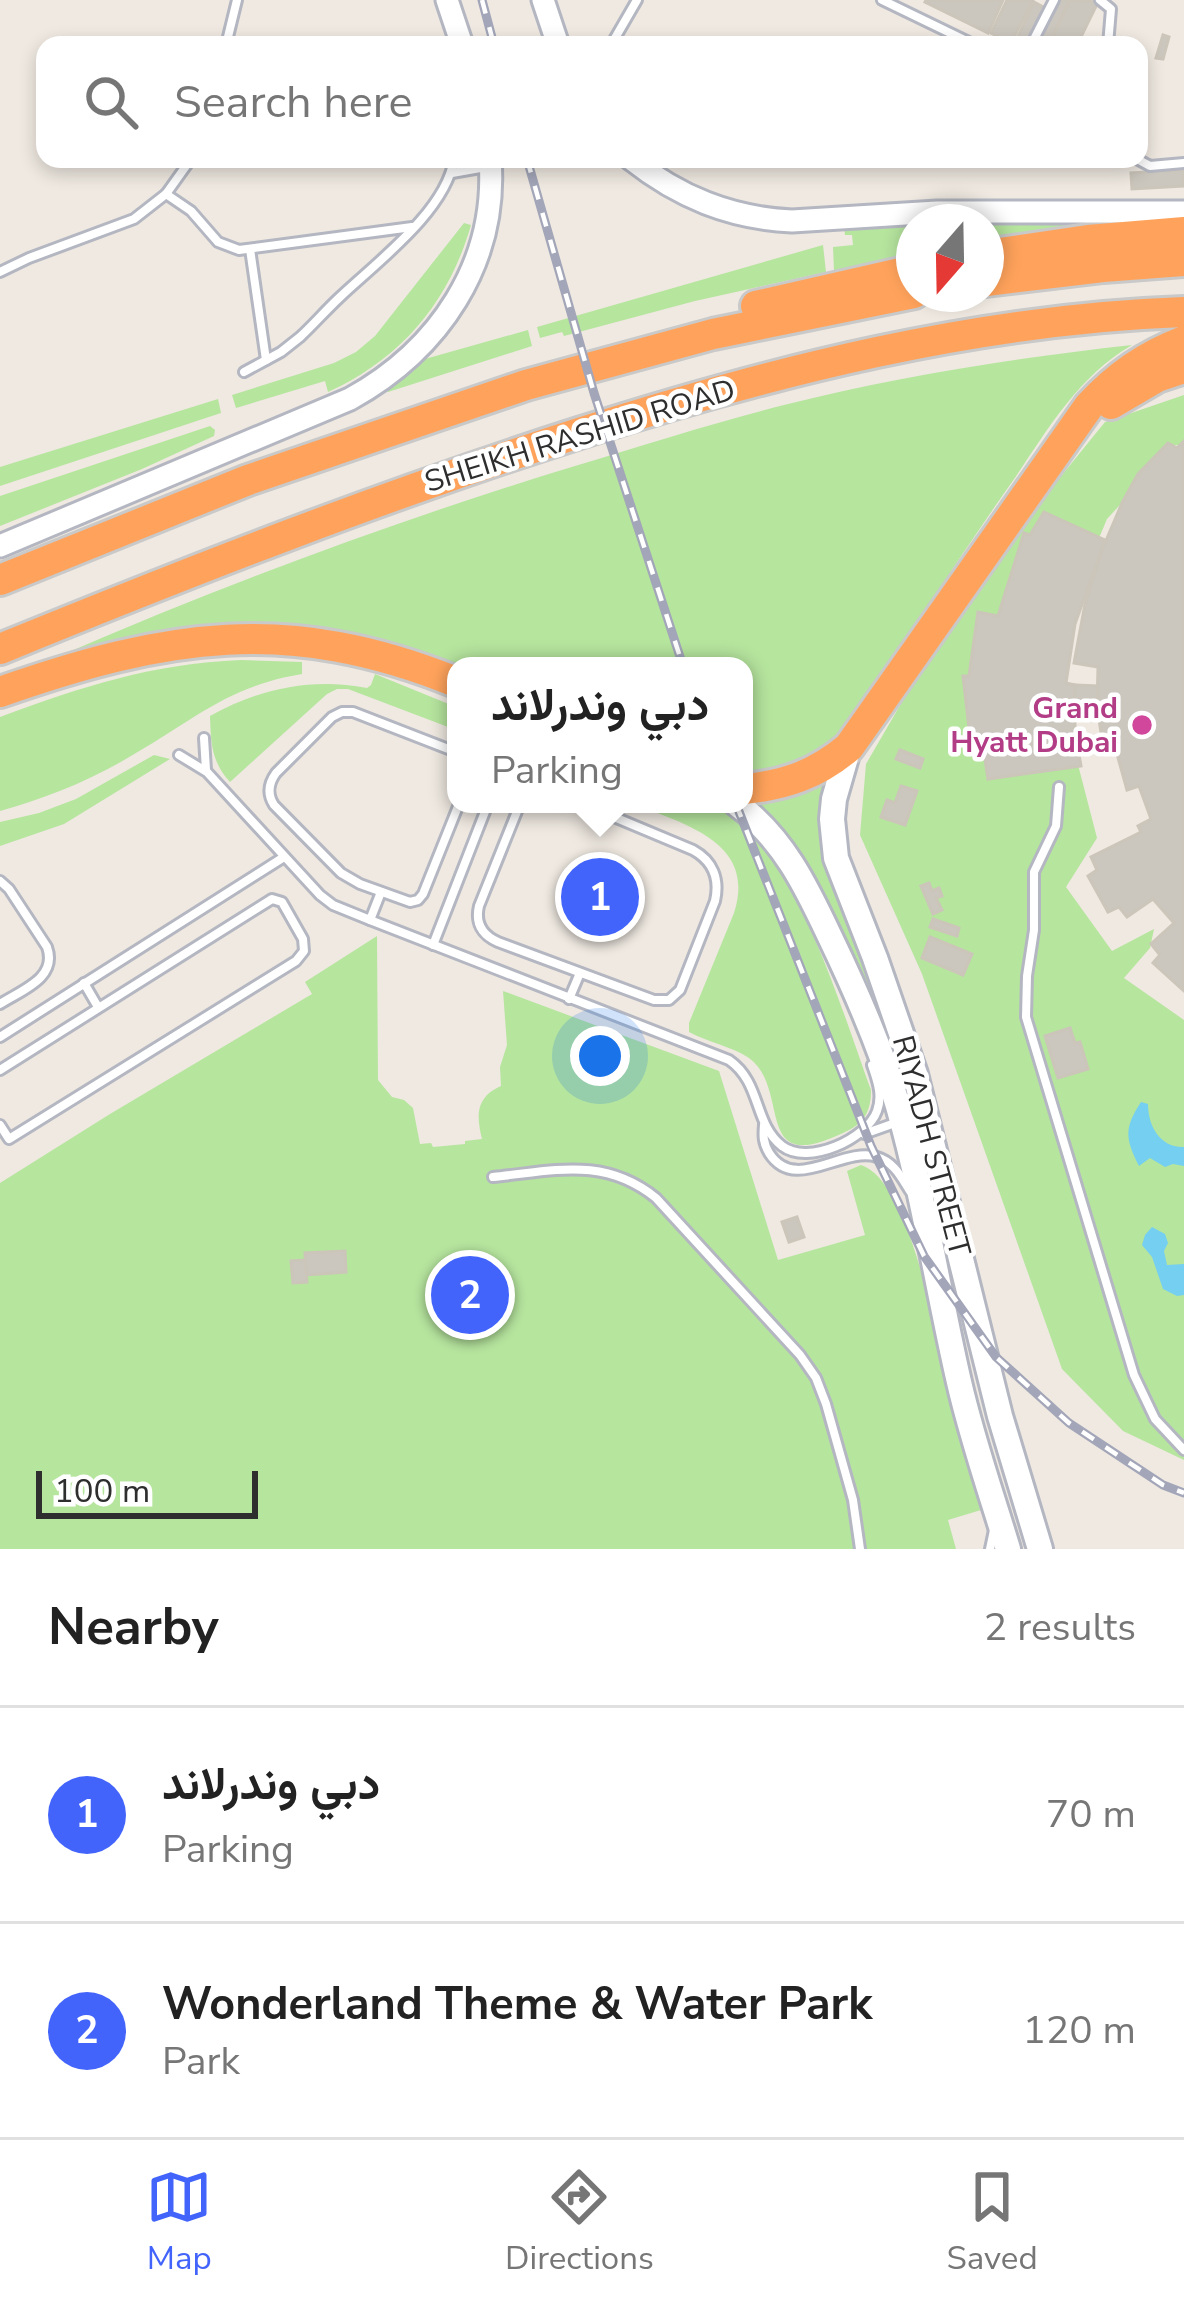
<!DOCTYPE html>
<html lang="en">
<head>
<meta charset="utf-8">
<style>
  :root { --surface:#fff; --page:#f6f6f6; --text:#222; --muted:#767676; --line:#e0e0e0; --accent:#4264fb }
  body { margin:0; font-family:"Nunito Sans",Vazirmatn,sans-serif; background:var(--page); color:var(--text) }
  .compass { position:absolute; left:896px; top:204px; width:108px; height:108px; border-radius:50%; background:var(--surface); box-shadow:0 6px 18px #0003; rotate:200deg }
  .scale { position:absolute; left:36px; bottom:30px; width:222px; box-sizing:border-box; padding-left:12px; border:6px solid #2e2e2e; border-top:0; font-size:33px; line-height:42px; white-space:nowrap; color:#2e2e2e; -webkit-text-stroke:9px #fff; paint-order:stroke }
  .you { position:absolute; left:600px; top:1056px; width:42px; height:42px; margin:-30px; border:9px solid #fff; border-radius:50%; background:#1a73e8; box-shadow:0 0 0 18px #1a73e833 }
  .badge { display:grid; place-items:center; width:78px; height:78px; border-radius:50%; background:var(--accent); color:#fff; font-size:39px; font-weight:700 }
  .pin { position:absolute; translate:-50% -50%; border:6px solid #fff; box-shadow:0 3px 12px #0006 }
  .popup { position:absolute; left:447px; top:657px; width:306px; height:156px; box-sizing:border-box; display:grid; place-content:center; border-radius:24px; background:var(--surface); filter:drop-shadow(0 3px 9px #0005); font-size:39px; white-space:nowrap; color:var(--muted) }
  .popup b { font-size:45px; color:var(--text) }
  .popup::after { content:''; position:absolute; left:50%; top:100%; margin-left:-24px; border:24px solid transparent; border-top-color:var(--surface) }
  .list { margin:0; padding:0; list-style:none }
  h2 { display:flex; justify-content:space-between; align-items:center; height:156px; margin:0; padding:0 48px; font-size:51px }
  h2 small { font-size:39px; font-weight:400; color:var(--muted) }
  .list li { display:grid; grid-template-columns:78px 1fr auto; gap:36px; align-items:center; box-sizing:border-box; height:216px; padding:0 48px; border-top:3px solid var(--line) }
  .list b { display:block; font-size:45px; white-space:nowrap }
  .list p { margin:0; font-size:39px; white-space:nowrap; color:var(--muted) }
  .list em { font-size:39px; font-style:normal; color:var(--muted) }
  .icon { flex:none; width:66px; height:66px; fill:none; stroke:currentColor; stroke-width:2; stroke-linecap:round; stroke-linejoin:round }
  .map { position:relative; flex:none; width:1184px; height:1549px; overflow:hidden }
  .search { position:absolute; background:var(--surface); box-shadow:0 6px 18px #0003; left:36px; right:36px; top:36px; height:132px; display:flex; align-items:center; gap:30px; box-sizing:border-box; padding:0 42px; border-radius:24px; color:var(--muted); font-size:45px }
  .sheet { height:588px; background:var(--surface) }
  nav { display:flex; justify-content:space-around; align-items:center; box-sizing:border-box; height:168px; border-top:3px solid var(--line); background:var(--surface); font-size:33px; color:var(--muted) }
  nav a { display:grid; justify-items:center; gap:6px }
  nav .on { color:var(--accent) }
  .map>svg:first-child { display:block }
</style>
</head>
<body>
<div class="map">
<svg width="1184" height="1549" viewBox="0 0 1184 1549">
  <rect width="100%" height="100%" fill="#efe9e1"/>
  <g fill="#b6e59e">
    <polygon points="1141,218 1140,221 986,241 986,223"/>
    <path d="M464 223 471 225C449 302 401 359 328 392L325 381 236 408 232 395 334 363 356 352 375 336Z"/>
    <polygon points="914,226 914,254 834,271 833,247 853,245 852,235 845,235 844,228"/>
    <polygon points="823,245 826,272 695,301 564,336 562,332 540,338 537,327"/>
    <polygon points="528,330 532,346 388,392 387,390 425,359"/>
    <path d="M1132 345C1077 377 1047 431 1012 482 957 560 906 640 853 720 821 761 792 765 744 776V666H456V669C427 658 398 646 368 638 266 612 165 628 65 657L64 654C231 582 401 519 575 466 644 445 713 423 784 405 899 376 1015 358 1132 345Z"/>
    <polygon points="1184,395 1184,446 1175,445 1107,519 1066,616 1053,695 1075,753 1097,838 1066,887 1112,951 1154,929 1150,948 1124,978 1184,1020 1184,1460 1123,1431 1062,1369 922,974 860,835 866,764 906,695 1027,518 1105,422"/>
    <polygon points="218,399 221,413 0,486 0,467"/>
    <polygon points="210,426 215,430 214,436 142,469 0,526 0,496"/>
    <path d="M241 660 302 662V674C229 686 196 718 136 753 94 779 47 798 0 811V717C84 686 151 664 241 660Z"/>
    <path d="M375 674 456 707V730L348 689H337L327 694 230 782C211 761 211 743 210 716 259 689 311 677 367 688L371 685Z"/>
    <polygon points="154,755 170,759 64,824 0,846 0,822 39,813 76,799"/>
    <polygon points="827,780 822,803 914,1103 907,1105 807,867 790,838 755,802 791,796"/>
    <path d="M635 804C654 804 704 799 719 805 789 831 846 1023 871 1090 871 1107 867 1120 851 1129 749 1182 793 1090 749 1058 731 1046 707 1042 689 1032V1023L734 913C757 842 685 825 635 804Z"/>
    <path d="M377 936 378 1080 392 1097 404 1100 413 1108 420 1144 431 1143 433 1147 465 1144V1141L482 1139C476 1115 476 1097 501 1086L500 1067 507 1045 503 991 719 1071 778 1260 865 1235 847 1171 861 1165C914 1181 943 1369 956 1420 963 1451 972 1480 981 1510L948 1520 956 1549H0V1183L110 1114 312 994 305 982Z"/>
  </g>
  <g fill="#75cff0">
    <path d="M1141 1102 1148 1104C1148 1127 1161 1148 1184 1147V1166L1173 1164 1165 1167 1150 1158 1139 1166C1125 1138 1124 1128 1141 1102Z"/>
    <polygon points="1152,1227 1165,1234 1168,1243 1164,1251 1167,1265 1184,1264 1184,1295 1177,1296 1163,1289 1152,1257 1142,1245 1145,1235"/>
  </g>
  <g fill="#cbc7bf" stroke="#cbc5ba" stroke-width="3">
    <polygon points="926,0 1003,0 988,33 925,2"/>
    <polygon points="1007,0 1033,0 1011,43 991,33"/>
    <polygon points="1056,0 1070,0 1049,45 1035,45"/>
    <polygon points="1070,0 1098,2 1077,45 1049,45"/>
    <polygon points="1034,2 1045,8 1027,45 1014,45"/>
    <polygon points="1163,35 1169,37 1163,59 1156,58"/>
    <polygon points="1184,170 1184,186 1132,189 1131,173"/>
    <polygon points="1184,441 1184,991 1153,963 1160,955 1151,944 1174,923 1153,899 1127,917 1119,907 1108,912 1088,876 1097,870 1091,857 1141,832 1138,826 1151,819 1139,786 1127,790 1114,743 1103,745 1097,707 1098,667 1074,663 1085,604 1102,550 1122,503 1138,474 1168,443 1177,448"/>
    <polygon points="1044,512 1105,540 1075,624 1066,683 1075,685 1075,731 1081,766 988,779 984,753 972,754 963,676 969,676 978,612 998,616 1024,533 1030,535"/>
    <polygon points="1075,685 1098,686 1097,707 1074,706"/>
    <polygon points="900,750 923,759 920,768 896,759"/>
    <polygon points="901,786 917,791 905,825 881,817 887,800 895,803"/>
    <polygon points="929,883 932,891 939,888 942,896 936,898 942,910 933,914 921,886"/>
    <polygon points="933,919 959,928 957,936 930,927"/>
    <polygon points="930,937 972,954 963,975 922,958"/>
    <polygon points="1070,1028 1075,1043 1080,1042 1088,1069 1058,1078 1045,1036"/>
    <polygon points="797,1217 804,1237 789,1242 782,1222"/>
    <polygon points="345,1251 346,1272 306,1275 305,1253"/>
    <polygon points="305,1260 307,1282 293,1283 291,1261"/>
  </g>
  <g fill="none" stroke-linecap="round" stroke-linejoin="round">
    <g stroke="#b4b7c1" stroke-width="14">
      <g id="service">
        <polyline points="882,0 975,45"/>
        <polyline points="1100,0 1111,9 1108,45"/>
        <polyline points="226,45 237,0"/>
        <polyline points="611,45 637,0"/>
        <polyline points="1031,45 1054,0"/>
        <polyline points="1137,159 1150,166 1184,163"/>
        <polyline points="452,173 486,167"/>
        <polyline points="166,194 191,211 218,242 239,250 412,227"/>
        <polyline points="250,249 266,360"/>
        <polyline points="0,272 29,258 134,219 166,194 191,159"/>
        <path d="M244 372 281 352 300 337C314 324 326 310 340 297 377 262 446 211 454 159"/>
        <polyline points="204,738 206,770"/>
        <path d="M456 752 353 712H342L332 717 276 773C268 784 267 794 274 805L341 873 360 884 410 902 418 900 423 894 459 804"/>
        <path d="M179 755 207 772 320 895 333 905 370 920 729 1060C762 1083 753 1123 782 1146 808 1166 867 1139 877 1111 883 1095 877 1080 872 1065"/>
        <polyline points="1059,787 1056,826 1034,872 1034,930 1027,976 1026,1017 1134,1375 1155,1419 1184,1450"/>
        <path d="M520 804 479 906C475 923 482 935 498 942L654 1000H669L680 990 715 901C720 879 713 861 693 850L583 804"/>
        <path d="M0 881 9 889 47 947C58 978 22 990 0 1004"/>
        <polyline points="370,920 381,892"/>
        <polyline points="433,945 488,804"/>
        <polyline points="84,983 98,1007"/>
        <polyline points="569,999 580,973"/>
        <polyline points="0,1037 284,857"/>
        <polyline points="0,1070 272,899 282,902 303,939 304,951 296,961 9,1139 0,1125"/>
        <path d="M764 1125C763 1136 763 1143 769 1153 795 1194 842 1146 877 1157 894 1162 901 1177 910 1191"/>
        <polyline points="864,1134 895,1123"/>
        <path d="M493 1177C554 1171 604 1156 656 1198L800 1355 816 1378 826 1404 853 1500 860 1549"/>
        <polyline points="990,1549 994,1530"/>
      </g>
    </g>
    <g stroke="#b4b7c1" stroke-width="27">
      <g id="tertiary">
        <polyline points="447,0 462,45"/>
        <polyline points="543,0 558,45"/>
        <path d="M631 159C679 197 730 218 792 221L937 212H1184"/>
        <path d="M0 546 350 399C439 350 498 263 490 159"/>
      </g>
    </g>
    <g stroke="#b4b7c1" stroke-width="30">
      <g id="secondary">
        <polyline points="849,747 834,799 832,819 836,858 875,958 915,1074 1000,1416 1040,1549"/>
        <path d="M737 804C783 838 806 886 830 937 856 991 881 1048 898 1106 924 1197 938 1291 959 1382 972 1439 991 1493 1008 1549"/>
      </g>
    </g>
    <g stroke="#c9c9c9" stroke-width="36">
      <g id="motorway">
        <polyline points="986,255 1088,240 1184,232"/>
        <polyline points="986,281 1103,267 1184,261"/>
        <polyline points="756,306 914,270"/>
        <polyline points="1111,404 1157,377 1184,368"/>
        <polyline points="0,580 248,480 526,385 713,334 914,293"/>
        <path d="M0 649C191 571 382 496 579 433 774 371 978 319 1184 312"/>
        <path d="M0 692C166 634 288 614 456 682"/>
        <path d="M744 789C786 785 817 774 849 747L1089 406C1117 376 1145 356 1184 341"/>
      </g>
    </g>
    <use href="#service" stroke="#fff" stroke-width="8"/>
    <use href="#tertiary" stroke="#fff" stroke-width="21"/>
    <use href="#secondary" stroke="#fff" stroke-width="24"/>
    <use href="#motorway" stroke="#ffa35c" stroke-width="30"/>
    <g stroke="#a3a6b8" stroke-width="9">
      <g id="rail">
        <polyline points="482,0 494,45"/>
        <polyline points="527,159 594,393 683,666"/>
        <polyline points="736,804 871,1146 924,1256 996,1357 1069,1423 1163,1485 1184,1493"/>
      </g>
    </g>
    <use href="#rail" stroke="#fff" stroke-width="4.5" stroke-dasharray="14" stroke-linecap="butt"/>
  </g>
  <circle fill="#d1479c" stroke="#fff" stroke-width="4.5" cx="1142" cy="725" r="12"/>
  <g text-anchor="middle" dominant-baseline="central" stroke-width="9" stroke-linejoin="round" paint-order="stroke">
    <g font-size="30" fill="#2e2e2e" stroke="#fff">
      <text transform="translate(580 436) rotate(-17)">SHEIKH RASHID ROAD</text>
      <text transform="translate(931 1146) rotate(75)">RIYADH STREET</text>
    </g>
    <g font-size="30" font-weight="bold" fill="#b23c85" stroke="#fff" text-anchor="end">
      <text x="1118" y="708">Grand<tspan x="1118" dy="34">Hyatt Dubai</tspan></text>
    </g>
  </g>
</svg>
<svg class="compass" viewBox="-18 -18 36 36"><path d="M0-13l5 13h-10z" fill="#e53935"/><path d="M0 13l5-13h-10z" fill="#767676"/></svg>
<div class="scale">100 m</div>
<div class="you"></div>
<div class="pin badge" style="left:600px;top:897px">1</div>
<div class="popup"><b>دبي وندرلاند</b>Parking</div>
<div class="pin badge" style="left:470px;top:1295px">2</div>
<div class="search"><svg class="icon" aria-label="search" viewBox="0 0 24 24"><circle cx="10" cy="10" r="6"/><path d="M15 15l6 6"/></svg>Search here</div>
</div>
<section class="sheet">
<h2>Nearby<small>2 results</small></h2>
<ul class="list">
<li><span class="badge">1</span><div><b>دبي وندرلاند</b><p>Parking</p></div><em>70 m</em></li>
<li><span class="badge">2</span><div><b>Wonderland Theme &amp; Water Park</b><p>Park</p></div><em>120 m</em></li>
</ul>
</section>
<nav>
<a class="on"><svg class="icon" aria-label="map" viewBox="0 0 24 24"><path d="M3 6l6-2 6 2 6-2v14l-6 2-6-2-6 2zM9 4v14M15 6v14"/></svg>Map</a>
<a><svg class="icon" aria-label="directions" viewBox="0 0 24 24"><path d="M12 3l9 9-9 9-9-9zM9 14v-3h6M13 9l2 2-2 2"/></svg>Directions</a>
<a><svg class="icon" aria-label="saved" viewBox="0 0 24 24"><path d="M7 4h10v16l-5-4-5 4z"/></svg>Saved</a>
</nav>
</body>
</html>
